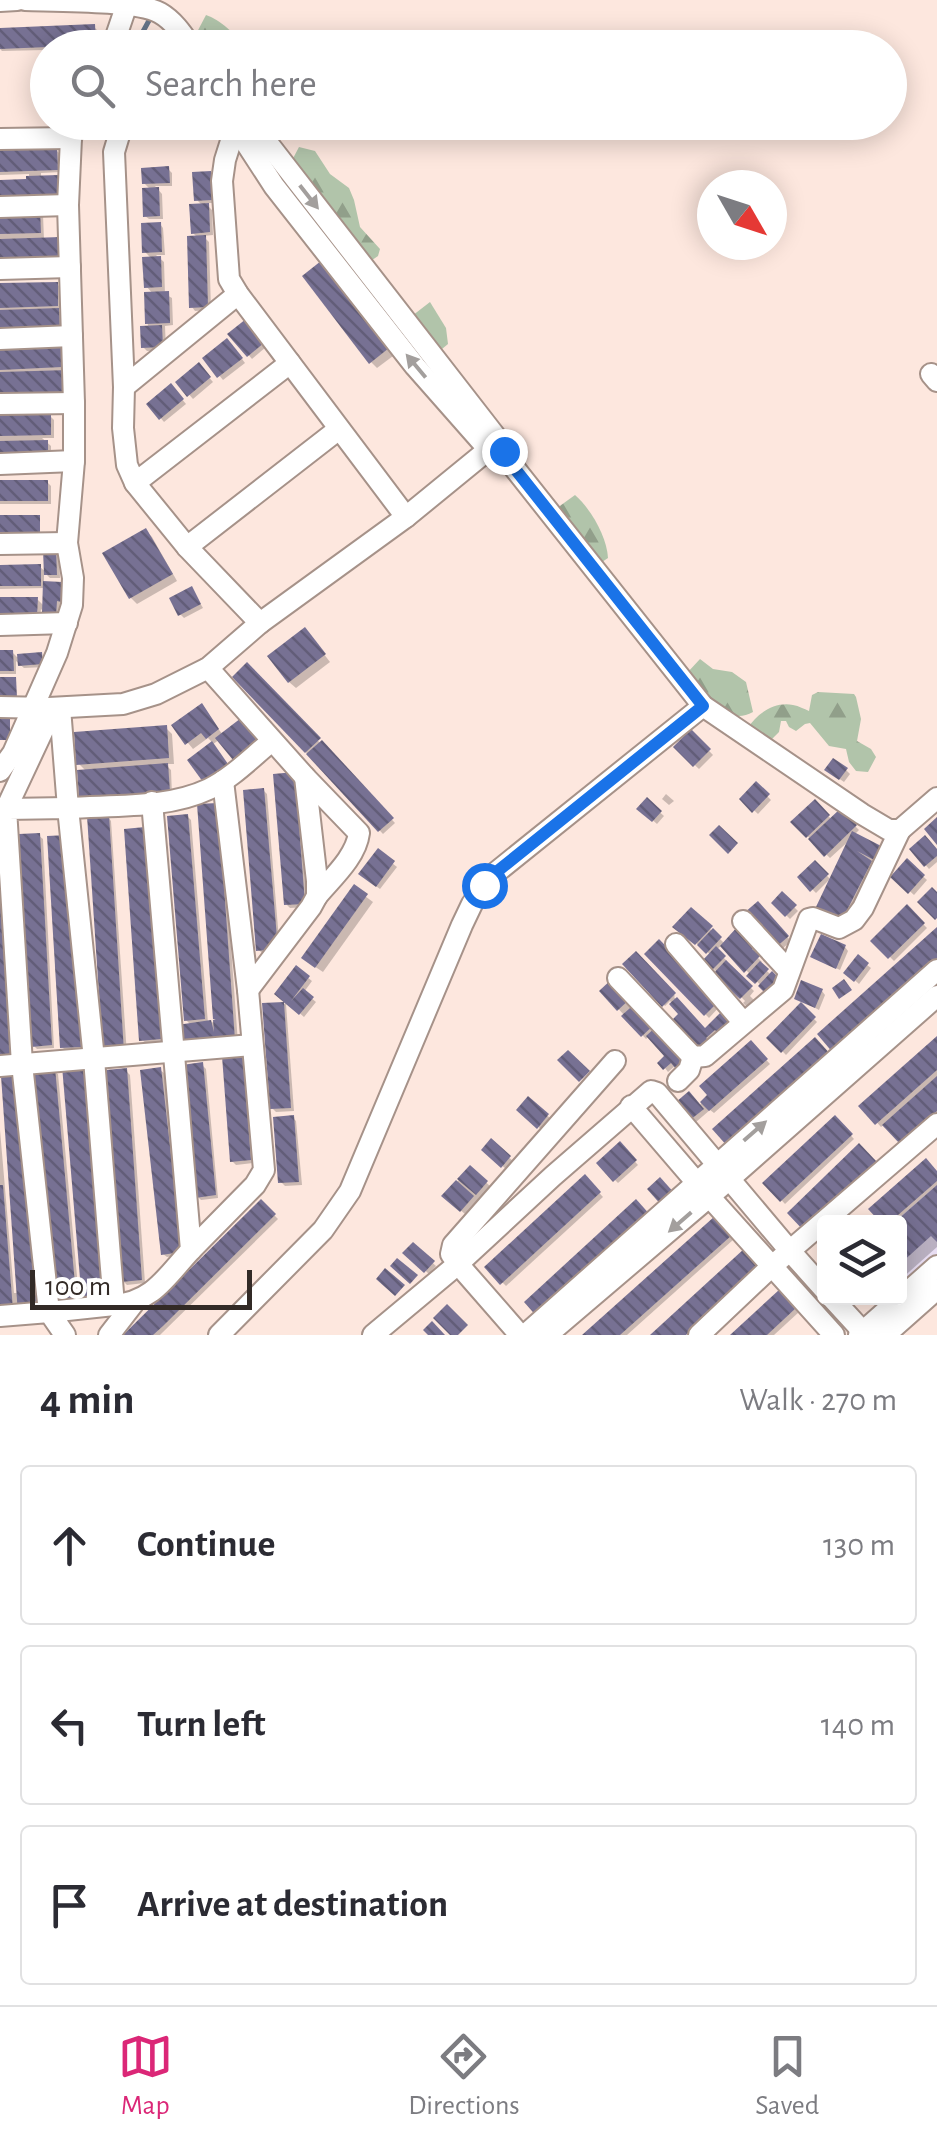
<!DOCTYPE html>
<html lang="en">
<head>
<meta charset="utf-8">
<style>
  :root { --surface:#fff; --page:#f2f2f3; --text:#2b2b33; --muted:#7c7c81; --line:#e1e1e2; --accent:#db2777 }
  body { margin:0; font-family:"Alegreya Sans",sans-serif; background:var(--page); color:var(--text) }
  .controls { position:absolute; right:30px; bottom:30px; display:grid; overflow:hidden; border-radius:10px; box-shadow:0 5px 25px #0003 }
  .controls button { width:90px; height:90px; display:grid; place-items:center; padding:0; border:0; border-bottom:2px solid var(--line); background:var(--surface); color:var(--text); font:50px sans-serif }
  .compass { position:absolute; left:697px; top:170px; width:90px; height:90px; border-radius:50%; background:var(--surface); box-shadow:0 5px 25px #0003; rotate:129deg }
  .scale { position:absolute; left:30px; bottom:25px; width:222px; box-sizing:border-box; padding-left:10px; border:5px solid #322a26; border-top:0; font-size:28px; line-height:35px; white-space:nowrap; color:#322a26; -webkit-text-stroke:8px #fff; paint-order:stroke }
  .stop { position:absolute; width:30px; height:30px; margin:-22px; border:8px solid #1a73e8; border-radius:50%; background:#fff }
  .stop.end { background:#1a73e8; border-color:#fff; box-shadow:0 2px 10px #0008 }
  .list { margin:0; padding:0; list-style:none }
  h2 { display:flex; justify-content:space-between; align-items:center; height:130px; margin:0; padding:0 40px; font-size:42px }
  h2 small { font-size:32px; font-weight:400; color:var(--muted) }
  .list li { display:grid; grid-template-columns:65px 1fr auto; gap:30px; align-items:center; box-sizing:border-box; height:160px; margin:0 20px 20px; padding:0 20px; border:2px solid var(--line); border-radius:10px }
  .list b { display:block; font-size:38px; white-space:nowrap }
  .list em { font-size:32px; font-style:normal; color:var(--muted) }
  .icon { flex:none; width:55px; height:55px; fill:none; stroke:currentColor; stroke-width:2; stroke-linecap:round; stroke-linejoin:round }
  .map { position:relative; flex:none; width:937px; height:1335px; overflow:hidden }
  .search { position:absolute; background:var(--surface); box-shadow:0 5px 25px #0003; left:30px; right:30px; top:30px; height:110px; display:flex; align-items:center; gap:25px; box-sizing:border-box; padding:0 35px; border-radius:55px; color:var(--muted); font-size:38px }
  .sheet { height:670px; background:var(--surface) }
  nav { display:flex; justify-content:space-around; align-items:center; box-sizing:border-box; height:140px; border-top:2px solid var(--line); background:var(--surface); font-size:28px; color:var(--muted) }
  nav a { display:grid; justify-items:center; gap:5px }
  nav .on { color:var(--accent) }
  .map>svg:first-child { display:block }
</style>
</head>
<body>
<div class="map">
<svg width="937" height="1335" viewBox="0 0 937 1335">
  <defs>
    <pattern id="forest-firs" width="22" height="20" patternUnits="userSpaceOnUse" patternTransform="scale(2.5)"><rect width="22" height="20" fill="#b1c4aa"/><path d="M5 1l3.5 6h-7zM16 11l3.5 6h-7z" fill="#919f8a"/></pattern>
    <pattern id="building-back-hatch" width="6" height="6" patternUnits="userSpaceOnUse" patternTransform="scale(2.5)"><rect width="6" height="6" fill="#777193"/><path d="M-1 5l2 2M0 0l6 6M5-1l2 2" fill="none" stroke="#625d78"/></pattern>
  </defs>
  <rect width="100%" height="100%" fill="#fde7de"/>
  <polygon fill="#e8ddf2" points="937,1185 937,1254 900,1287 900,1222 894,1222"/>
  <g fill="url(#forest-firs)">
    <path d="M206 15C219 19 237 35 244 47H204L195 36Z"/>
    <polygon points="299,147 315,151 330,174 349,188 354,200 360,227 380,249 378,256 365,265 289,166"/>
    <polygon points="430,302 446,328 448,344 436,354 408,319"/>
    <path d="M575 495C591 509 607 537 608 558L599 564 557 508Z"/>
    <path d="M700 659 713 669 732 672 746 682 753 712C725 728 703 692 687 673Z"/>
    <path d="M818 692 854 694 856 697 861 719 857 741 871 749 876 757 868 772 856 771 849 762 846 749 829 746 810 723 805 724 796 731 789 727 786 721H781L779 732 770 741 748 728C756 714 775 701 793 705 799 706 804 709 809 711L812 695Z"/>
  </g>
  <g fill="#0003">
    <polygon points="94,27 98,31 98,48 48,48 48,71 44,67 45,50 2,51 0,49 0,31"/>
    <polygon points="56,150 60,154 61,172 41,173 41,178 58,178 62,181 43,214 44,240 0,266 0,183 29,181 29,174 0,175 0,153"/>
    <polygon points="168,169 172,173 172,186 155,186 162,194 163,219 149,219 145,216 151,190 144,183"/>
    <polygon points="210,174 214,177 214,203 205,203 212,210 213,235 203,236 209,242 211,310 195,311 192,307 198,238 193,233 203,206 196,199"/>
    <polygon points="160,224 163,228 165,255 156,255 164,262 165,294 172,298 173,325 165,326 166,350 147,351 143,347 148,328 146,295 154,295 146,286 152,259 145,252"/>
    <polygon points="327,270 393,356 377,368 371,362"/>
    <polygon points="57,284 61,288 61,309 57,309 62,314 63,335 0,338 0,286"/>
    <polygon points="245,322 266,347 252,359 231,334"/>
    <polygon points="231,344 245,363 223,380 205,358"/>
    <polygon points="61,346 64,349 71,377 0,400 0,348"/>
    <polygon points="198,365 213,382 193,399 178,382"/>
    <polygon points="171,386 186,404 164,422 149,404"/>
    <polygon points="50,416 54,420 54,438 42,438 51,446 51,464 0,465 0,417"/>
    <polygon points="47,482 51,486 51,504 0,504 0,483"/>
    <polygon points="146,531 152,537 177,581 137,604 131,598"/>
    <polygon points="55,552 59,555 60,578 50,578 44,572 44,584 61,584 65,588 64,604 60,603 59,618 49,617 41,609 40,619 0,600 37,599 45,607 45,588 0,589 0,567 40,567 47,573"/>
    <polygon points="192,589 203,608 184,618 180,614"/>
    <polygon points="310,636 330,662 296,688 289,682"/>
    <polygon points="12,652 17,657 41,655 44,659 45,667 24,668 16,661 16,674 0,674 0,653"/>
    <polygon points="247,665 395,823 383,834 235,677"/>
    <polygon points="201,706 223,735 244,718 267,745 241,765 220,739 212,745 230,769 208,784 190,760 213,743 208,738 193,749 174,726"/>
    <polygon points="166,728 172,734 174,764 165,764 171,770 172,795 85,801 87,772 79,764"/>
    <polygon points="691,732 713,755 699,769 676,747"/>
    <polygon points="846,770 850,774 844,782 831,773"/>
    <polygon points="276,776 297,778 307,907 290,908 286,904"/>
    <polygon points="756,785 771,800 758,814 742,799"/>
    <polygon points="263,790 267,794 280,952 263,954 259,950"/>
    <polygon points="666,794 674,801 669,805 662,799"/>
    <polygon points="647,801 664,816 657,824 640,809"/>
    <polygon points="815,802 832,820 841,812 859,830 854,835 882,849 845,924 822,913 852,838 830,858 794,823"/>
    <polygon points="200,807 221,809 238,1043 192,1026 186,1020 187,816 191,820 208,1023 215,1022"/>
    <polygon points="108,817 111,821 127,1055 109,1056"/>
    <polygon points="147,834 163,1042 146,1043 142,1040"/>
    <polygon points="39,836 43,839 54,1048 37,1049 33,1045"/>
    <polygon points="71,841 83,1050 66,1051 62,1047"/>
    <polygon points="912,849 937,852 937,862 929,869"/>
    <polygon points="378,852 397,867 380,889 365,878"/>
    <polygon points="907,862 927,880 914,895 893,876"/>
    <polygon points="815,863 830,879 816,893 800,877"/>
    <polygon points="354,888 373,902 323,972 311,964"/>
    <polygon points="782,895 798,911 790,919 774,903"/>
    <polygon points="758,904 791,941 781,950"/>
    <polygon points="907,908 927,928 894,961 874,941"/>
    <polygon points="691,910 725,944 738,930 756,951 754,954 762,962 760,964 771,975 773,998 722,945 716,950 727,961 725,963 754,991 750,996 760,1006 753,1013 743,1003 745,1001 706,961 711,955 676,927"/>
    <polygon points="845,947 848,951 840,970 813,957"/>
    <polygon points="636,954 675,996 674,997 705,1031 722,1014 727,1038 708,1043 670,1001 665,1006 626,965"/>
    <polygon points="647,954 720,1006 709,1018"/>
    <polygon points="858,958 871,968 859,984 847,973"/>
    <polygon points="297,969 312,981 304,992 316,1002 304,1017 278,994"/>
    <polygon points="613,982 658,1028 676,1065 668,1072 665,1068 667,1056 649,1036 646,1039 602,991"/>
    <polygon points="822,991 825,995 819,1010 797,998"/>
    <polygon points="286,1004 294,1111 276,1112 272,1108 265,1006"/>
    <polygon points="801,1006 817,1022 786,1055 770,1038"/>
    <polygon points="937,1039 937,1117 885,1124 881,1127 862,1106"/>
    <polygon points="751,1043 770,1064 714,1113 710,1110 696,1122 679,1103 699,1106"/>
    <polygon points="242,1057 246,1061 253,1163 236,1165 232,1161"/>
    <polygon points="202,1065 206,1069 218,1198 201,1200 197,1196"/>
    <polygon points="82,1066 86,1070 106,1304 88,1305"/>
    <polygon points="160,1070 164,1073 184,1255 167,1257 163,1254"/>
    <polygon points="54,1071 58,1074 80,1308 59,1306"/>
    <polygon points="126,1071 130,1075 145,1283 127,1285 123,1281"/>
    <polygon points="529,1099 551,1119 542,1130 519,1110"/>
    <polygon points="293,1118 296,1121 302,1185 285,1186 281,1182"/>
    <polygon points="835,1118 854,1139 785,1204 766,1183"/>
    <polygon points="0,1130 14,1293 19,1293 41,1315 0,1314"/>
    <polygon points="491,1142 513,1161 506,1169 484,1150"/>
    <polygon points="620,1145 638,1165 618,1183 599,1164"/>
    <polygon points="470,1168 490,1186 465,1214 444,1196"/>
    <polygon points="937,1174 937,1247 900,1280 900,1222 883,1222 872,1210"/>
    <polygon points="585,1177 603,1197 506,1286 487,1267"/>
    <polygon points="261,1202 278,1219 160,1335 127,1335"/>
    <polygon points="714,1220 733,1240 627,1335 585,1335"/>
    <polygon points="413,1245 436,1266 429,1274 406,1253"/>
    <polygon points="780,1293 799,1312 774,1335 734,1335"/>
  </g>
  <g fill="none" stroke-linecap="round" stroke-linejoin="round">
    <g stroke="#667488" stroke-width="5">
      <polyline points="134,48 152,15"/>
      <polyline points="91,129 94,122"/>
    </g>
  </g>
  <g fill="url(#building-back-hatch)">
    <polygon points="95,24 96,45 0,49 0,28"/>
    <polygon points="57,148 58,170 0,172 0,150"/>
    <polygon points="169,166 170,183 142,184 141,168"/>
    <polygon points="211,171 212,200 194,201 192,172"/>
    <polygon points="59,175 59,202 0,204 0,180 26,179 26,176"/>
    <polygon points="159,187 160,216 143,217 142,188"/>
    <polygon points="209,203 210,232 191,234 189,204"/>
    <polygon points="40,208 41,233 0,234 0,210"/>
    <polygon points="161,222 162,252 142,253 141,223"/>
    <polygon points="206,235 208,307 189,308 187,236"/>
    <polygon points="61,237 61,261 0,263 0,239"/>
    <polygon points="161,256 162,287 144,288 142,257"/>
    <polygon points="321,261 389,348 369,364 302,276"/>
    <polygon points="58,282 58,306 0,308 0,283"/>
    <polygon points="169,291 170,323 145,324 144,292"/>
    <polygon points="59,308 60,332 0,335 0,310"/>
    <polygon points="246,319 265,342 247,357 227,334"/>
    <polygon points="162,325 163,347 141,348 140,326"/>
    <polygon points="227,338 243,358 217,378 202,358"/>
    <polygon points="62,343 62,367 0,370 0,345"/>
    <polygon points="199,362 211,377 187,397 175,382"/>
    <polygon points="69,370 69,394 0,396 0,372"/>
    <polygon points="171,383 184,399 159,420 146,404"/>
    <polygon points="0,414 51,414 51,435 0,436"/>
    <polygon points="48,440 48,462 0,462 0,441"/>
    <rect x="0" y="480" width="48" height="21"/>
    <polygon points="0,515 40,515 40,536 0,537"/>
    <polygon points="146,528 173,574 129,599 102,553"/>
    <polygon points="56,549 57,575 44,575 43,550"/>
    <polygon points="41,564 41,586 0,586 0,565"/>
    <polygon points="43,581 62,582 61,602 57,601 56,616 42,614"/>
    <polygon points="192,586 201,604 178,616 169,598"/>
    <polygon points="0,597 38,597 37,616 0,618"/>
    <polygon points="305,627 326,654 288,683 267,656"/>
    <polygon points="0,650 13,650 14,671 0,671"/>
    <polygon points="42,652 43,664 18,666 17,654"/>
    <polygon points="247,662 321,738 305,753 232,677"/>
    <polygon points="0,677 16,677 17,698 0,699"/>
    <polygon points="202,703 219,729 206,739 201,733 185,745 171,725"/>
    <polygon points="245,715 262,738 233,760 215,738"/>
    <rect x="0" y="719" width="10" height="21"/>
    <polygon points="167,725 169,758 76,765 74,732"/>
    <polygon points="691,729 711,749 693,767 673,747"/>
    <polygon points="322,740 394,818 378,832 306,754"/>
    <polygon points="212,741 228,764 203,782 187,760"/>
    <polygon points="833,758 848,768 839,780 824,770"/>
    <polygon points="168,763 170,792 79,799 77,770"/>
    <polygon points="295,772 305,904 284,905 273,774"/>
    <polygon points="756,781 770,794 752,813 739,799"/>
    <polygon points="264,788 278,949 256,951 243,790"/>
    <polygon points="647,797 662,811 652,822 636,809"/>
    <polygon points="815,799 830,815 806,838 790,822"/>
    <polygon points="218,803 235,1040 180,1047 177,1025 211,1020 214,1032 213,1020 216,1019 213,1019 197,804"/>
    <polygon points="841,808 857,825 824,857 808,839"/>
    <polygon points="188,814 205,1019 184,1021 167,816"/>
    <polygon points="109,815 124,1052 103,1054 87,816"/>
    <polygon points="937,817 937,845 924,829"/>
    <polygon points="719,825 738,843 728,854 709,835"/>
    <polygon points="145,827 161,1039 139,1041 124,829"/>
    <polygon points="852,831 883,847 876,861 857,851 872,861 841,922 815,909"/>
    <polygon points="40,833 52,1045 31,1047 19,834"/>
    <polygon points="68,835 81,1047 60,1048 47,836"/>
    <polygon points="925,835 937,849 937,856 924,867 909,849"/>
    <polygon points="378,848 395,861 376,887 358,874"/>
    <polygon points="907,858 925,875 908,894 890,877"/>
    <polygon points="815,860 829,874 810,892 797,877"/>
    <polygon points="0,866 13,1054 0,1054"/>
    <polygon points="354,884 368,894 315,968 301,958"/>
    <polygon points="932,887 937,892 937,918 935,920 917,902"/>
    <polygon points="782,891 797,905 785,917 771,903"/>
    <polygon points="758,901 789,936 775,948 744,913"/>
    <polygon points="907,904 925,923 888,959 870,941"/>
    <polygon points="691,907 713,926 695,945 672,927"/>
    <polygon points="738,926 754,946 752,949 760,956 744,973 720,946"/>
    <polygon points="937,927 937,962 834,1054 817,1034"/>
    <polygon points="713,928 722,937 706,954 697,945"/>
    <polygon points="821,934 846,945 836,969 810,957"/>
    <polygon points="659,939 719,1001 704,1016 644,954"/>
    <polygon points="716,946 726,956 712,970 702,961"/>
    <polygon points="636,951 676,993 662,1007 622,964"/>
    <polygon points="858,954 869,963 854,982 843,973"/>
    <polygon points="726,960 753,986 740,999 713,974"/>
    <polygon points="760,961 769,969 755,984 746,976"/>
    <polygon points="296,965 310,976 291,1001 303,988 314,997 299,1015 274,994"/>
    <polygon points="772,971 782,981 768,996 758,986"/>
    <polygon points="613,978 631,998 617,1011 599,991"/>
    <polygon points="844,979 852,990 839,999 832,988"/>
    <polygon points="801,980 823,989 815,1008 794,999"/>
    <polygon points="677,997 705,1028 722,1011 734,1025 722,1037 715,1030 706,1038 711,1043 701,1052 670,1022 678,1014 669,1004"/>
    <polygon points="638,1001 657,1022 641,1037 621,1016"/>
    <polygon points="284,1002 291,1108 270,1109 262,1003"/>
    <polygon points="801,1002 816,1017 781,1053 766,1038"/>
    <polygon points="658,1025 688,1058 676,1069 671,1063 663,1070 657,1063 664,1056 646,1036"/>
    <polygon points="937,1036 937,1070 875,1125 858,1106"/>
    <polygon points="815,1037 832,1056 729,1148 712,1129"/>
    <polygon points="751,1040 768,1059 709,1111 700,1102 707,1095 699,1086"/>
    <polygon points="568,1050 590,1071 579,1082 557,1060"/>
    <polygon points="243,1054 251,1160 230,1162 222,1056"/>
    <polygon points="203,1062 216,1195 195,1198 182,1065"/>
    <polygon points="83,1064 103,1301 82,1302 62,1066"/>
    <polygon points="161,1067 182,1252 161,1255 140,1070"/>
    <polygon points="55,1068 77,1305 56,1307 34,1070"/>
    <polygon points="127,1068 142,1280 121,1282 106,1070"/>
    <polygon points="22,1075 39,1312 18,1314 1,1076"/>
    <polygon points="937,1076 937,1111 900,1144 882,1125"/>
    <polygon points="689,1091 704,1109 690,1120 676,1102"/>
    <polygon points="528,1096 549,1114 537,1129 516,1110"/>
    <polygon points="294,1115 299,1182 278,1183 273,1117"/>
    <polygon points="835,1115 853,1134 780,1202 762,1183"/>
    <polygon points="491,1138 511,1156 501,1168 481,1150"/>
    <polygon points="620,1141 637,1160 613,1182 596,1163"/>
    <polygon points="859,1143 877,1162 805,1232 787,1213"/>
    <polygon points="926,1158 937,1171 937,1181 890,1222 880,1222 868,1209"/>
    <polygon points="470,1165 488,1181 476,1195 457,1179"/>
    <polygon points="585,1174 601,1192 500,1285 484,1267"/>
    <polygon points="660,1177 676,1195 663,1207 647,1189"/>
    <polygon points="456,1180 474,1196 460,1212 441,1196"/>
    <polygon points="0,1185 3,1185 13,1310 0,1311"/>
    <polygon points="937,1185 937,1242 931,1236 900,1264 900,1222 895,1222"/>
    <polygon points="261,1199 276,1214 163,1326 153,1335 123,1335"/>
    <polygon points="636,1199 652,1217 540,1320 524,1302"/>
    <polygon points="715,1216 732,1235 620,1335 582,1335"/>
    <polygon points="413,1242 435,1261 424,1273 402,1253"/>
    <polygon points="745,1248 761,1266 686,1335 650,1335"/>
    <polygon points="397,1258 418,1275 410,1284 390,1266"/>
    <polygon points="385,1268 405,1285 395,1296 376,1279"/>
    <polygon points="780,1289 797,1307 767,1335 730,1335"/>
    <polygon points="447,1304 468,1325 458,1335 450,1335 433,1318"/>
    <polygon points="432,1321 445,1335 428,1335 423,1330"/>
  </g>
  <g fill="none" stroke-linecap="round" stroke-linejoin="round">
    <g stroke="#a69289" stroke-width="24">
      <g id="minor">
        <path d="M25 0C55 1 137 0 160 13 174 21 183 35 192 48"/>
        <polyline points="0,1 17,0"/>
        <polyline points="112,48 127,4"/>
        <polyline points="123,122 114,152 124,387 123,428 127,465 135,483 187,547 260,623"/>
        <polyline points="243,122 246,143 274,186 415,366 489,450 497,455"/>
        <polyline points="245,126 259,132 499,441 508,460 703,706 862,814 889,830 900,830 937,798"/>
        <polyline points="245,126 231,141 225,160 222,181 229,279 238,294 406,517"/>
        <polyline points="0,139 71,138"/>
        <polyline points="0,207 68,205"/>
        <polyline points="0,269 70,267"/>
        <polyline points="0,339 72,336"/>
        <polyline points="931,374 937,381"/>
        <polyline points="124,387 238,294"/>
        <polyline points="0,404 74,403"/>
        <polyline points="0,464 74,461"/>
        <polyline points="135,483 290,363"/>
        <polyline points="0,544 67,543"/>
        <polyline points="187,547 339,429"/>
        <polyline points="0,625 67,623"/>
        <path d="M208 668 305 777 359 833C356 857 332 878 317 896"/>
        <polyline points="0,707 49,708 123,704 156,694 208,668 260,623 406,517 499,441"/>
        <path d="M60 708 68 808C113 805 167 809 209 789 232 778 252 757 272 741"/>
        <polyline points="0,771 13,753 57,653 72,605 73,578 67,543 74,461 74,403 68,205 71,138 78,122"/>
        <polyline points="0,817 6,809 44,728 49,708"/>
        <polyline points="743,921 789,971"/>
        <polyline points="676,944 743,1022"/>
        <polyline points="618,978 693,1057"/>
        <polyline points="248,990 311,907 317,896 317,881 305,777"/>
        <polyline points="693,1057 705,1056 783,990 809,919 813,918 839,928 854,920 863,908 900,830"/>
        <polyline points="0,1066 252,1045"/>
        <polyline points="678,1081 689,1070 693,1057"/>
        <polyline points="631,1106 697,1183 834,1335"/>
        <polyline points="191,1250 255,1185 264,1170 248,990 223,781"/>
        <polyline points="832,1298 866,1335"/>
        <path d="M114 1305C153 1302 166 1277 191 1250L152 802"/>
        <polyline points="0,1316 49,1312 22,1064 6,809 68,808 94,1059 114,1305 49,1312 65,1335"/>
        <polyline points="109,1335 133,1304"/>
        <polyline points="219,1335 323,1230 350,1191 462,925 472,904 494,874 703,706"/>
        <polyline points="373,1335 458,1264 451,1254 453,1245 615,1061"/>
        <polyline points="520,1335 458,1264 553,1176 651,1091 657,1093 790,1251 824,1289"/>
        <polyline points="525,1335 937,970"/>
        <polyline points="547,1335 709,1197 937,996"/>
        <polyline points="699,1335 772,1266 937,1124"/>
        <polyline points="859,1335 937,1266"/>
        <polyline points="885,1335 937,1289"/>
      </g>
    </g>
    <use href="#minor" stroke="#fff" stroke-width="20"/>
  </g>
  <defs><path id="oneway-solid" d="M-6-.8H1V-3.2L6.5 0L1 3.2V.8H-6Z" transform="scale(2.5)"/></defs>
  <g fill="#a39f9d">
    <use href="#oneway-solid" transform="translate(309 197) rotate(52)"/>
    <use href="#oneway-solid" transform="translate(416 366) rotate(-130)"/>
    <use href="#oneway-solid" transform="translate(755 1131) rotate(-41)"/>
    <use href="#oneway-solid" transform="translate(680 1222) rotate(139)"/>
  </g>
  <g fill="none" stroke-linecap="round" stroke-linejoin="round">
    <polyline stroke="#1a73e8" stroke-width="12" points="484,885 494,874 703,706 508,460 504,451"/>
  </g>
</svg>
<div class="controls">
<button><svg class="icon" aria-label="layers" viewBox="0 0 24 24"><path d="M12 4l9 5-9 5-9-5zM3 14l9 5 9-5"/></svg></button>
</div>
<svg class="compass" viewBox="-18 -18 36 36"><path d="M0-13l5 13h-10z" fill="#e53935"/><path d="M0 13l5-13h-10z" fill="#7c7c81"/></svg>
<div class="scale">100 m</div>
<div class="stop" style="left:484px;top:885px"></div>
<div class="stop end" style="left:504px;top:451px"></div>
<div class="search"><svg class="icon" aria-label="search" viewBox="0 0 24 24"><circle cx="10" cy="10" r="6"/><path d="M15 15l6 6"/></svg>Search here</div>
</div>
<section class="sheet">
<h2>4 min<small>Walk · 270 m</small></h2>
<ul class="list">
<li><svg class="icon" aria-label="ahead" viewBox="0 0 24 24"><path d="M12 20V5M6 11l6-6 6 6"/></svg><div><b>Continue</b></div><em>130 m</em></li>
<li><svg class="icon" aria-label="left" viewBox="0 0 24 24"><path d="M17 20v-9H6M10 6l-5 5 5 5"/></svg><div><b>Turn left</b></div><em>140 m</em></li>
<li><svg class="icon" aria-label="arrive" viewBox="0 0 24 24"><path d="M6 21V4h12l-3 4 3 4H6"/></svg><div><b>Arrive at destination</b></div></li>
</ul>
</section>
<nav>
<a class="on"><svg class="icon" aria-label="map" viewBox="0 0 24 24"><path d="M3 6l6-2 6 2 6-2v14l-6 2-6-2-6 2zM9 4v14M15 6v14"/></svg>Map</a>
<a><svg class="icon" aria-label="directions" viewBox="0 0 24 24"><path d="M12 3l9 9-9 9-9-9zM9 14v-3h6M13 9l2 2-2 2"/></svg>Directions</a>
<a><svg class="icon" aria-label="saved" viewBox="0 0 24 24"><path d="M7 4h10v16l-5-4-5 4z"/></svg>Saved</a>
</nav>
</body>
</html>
